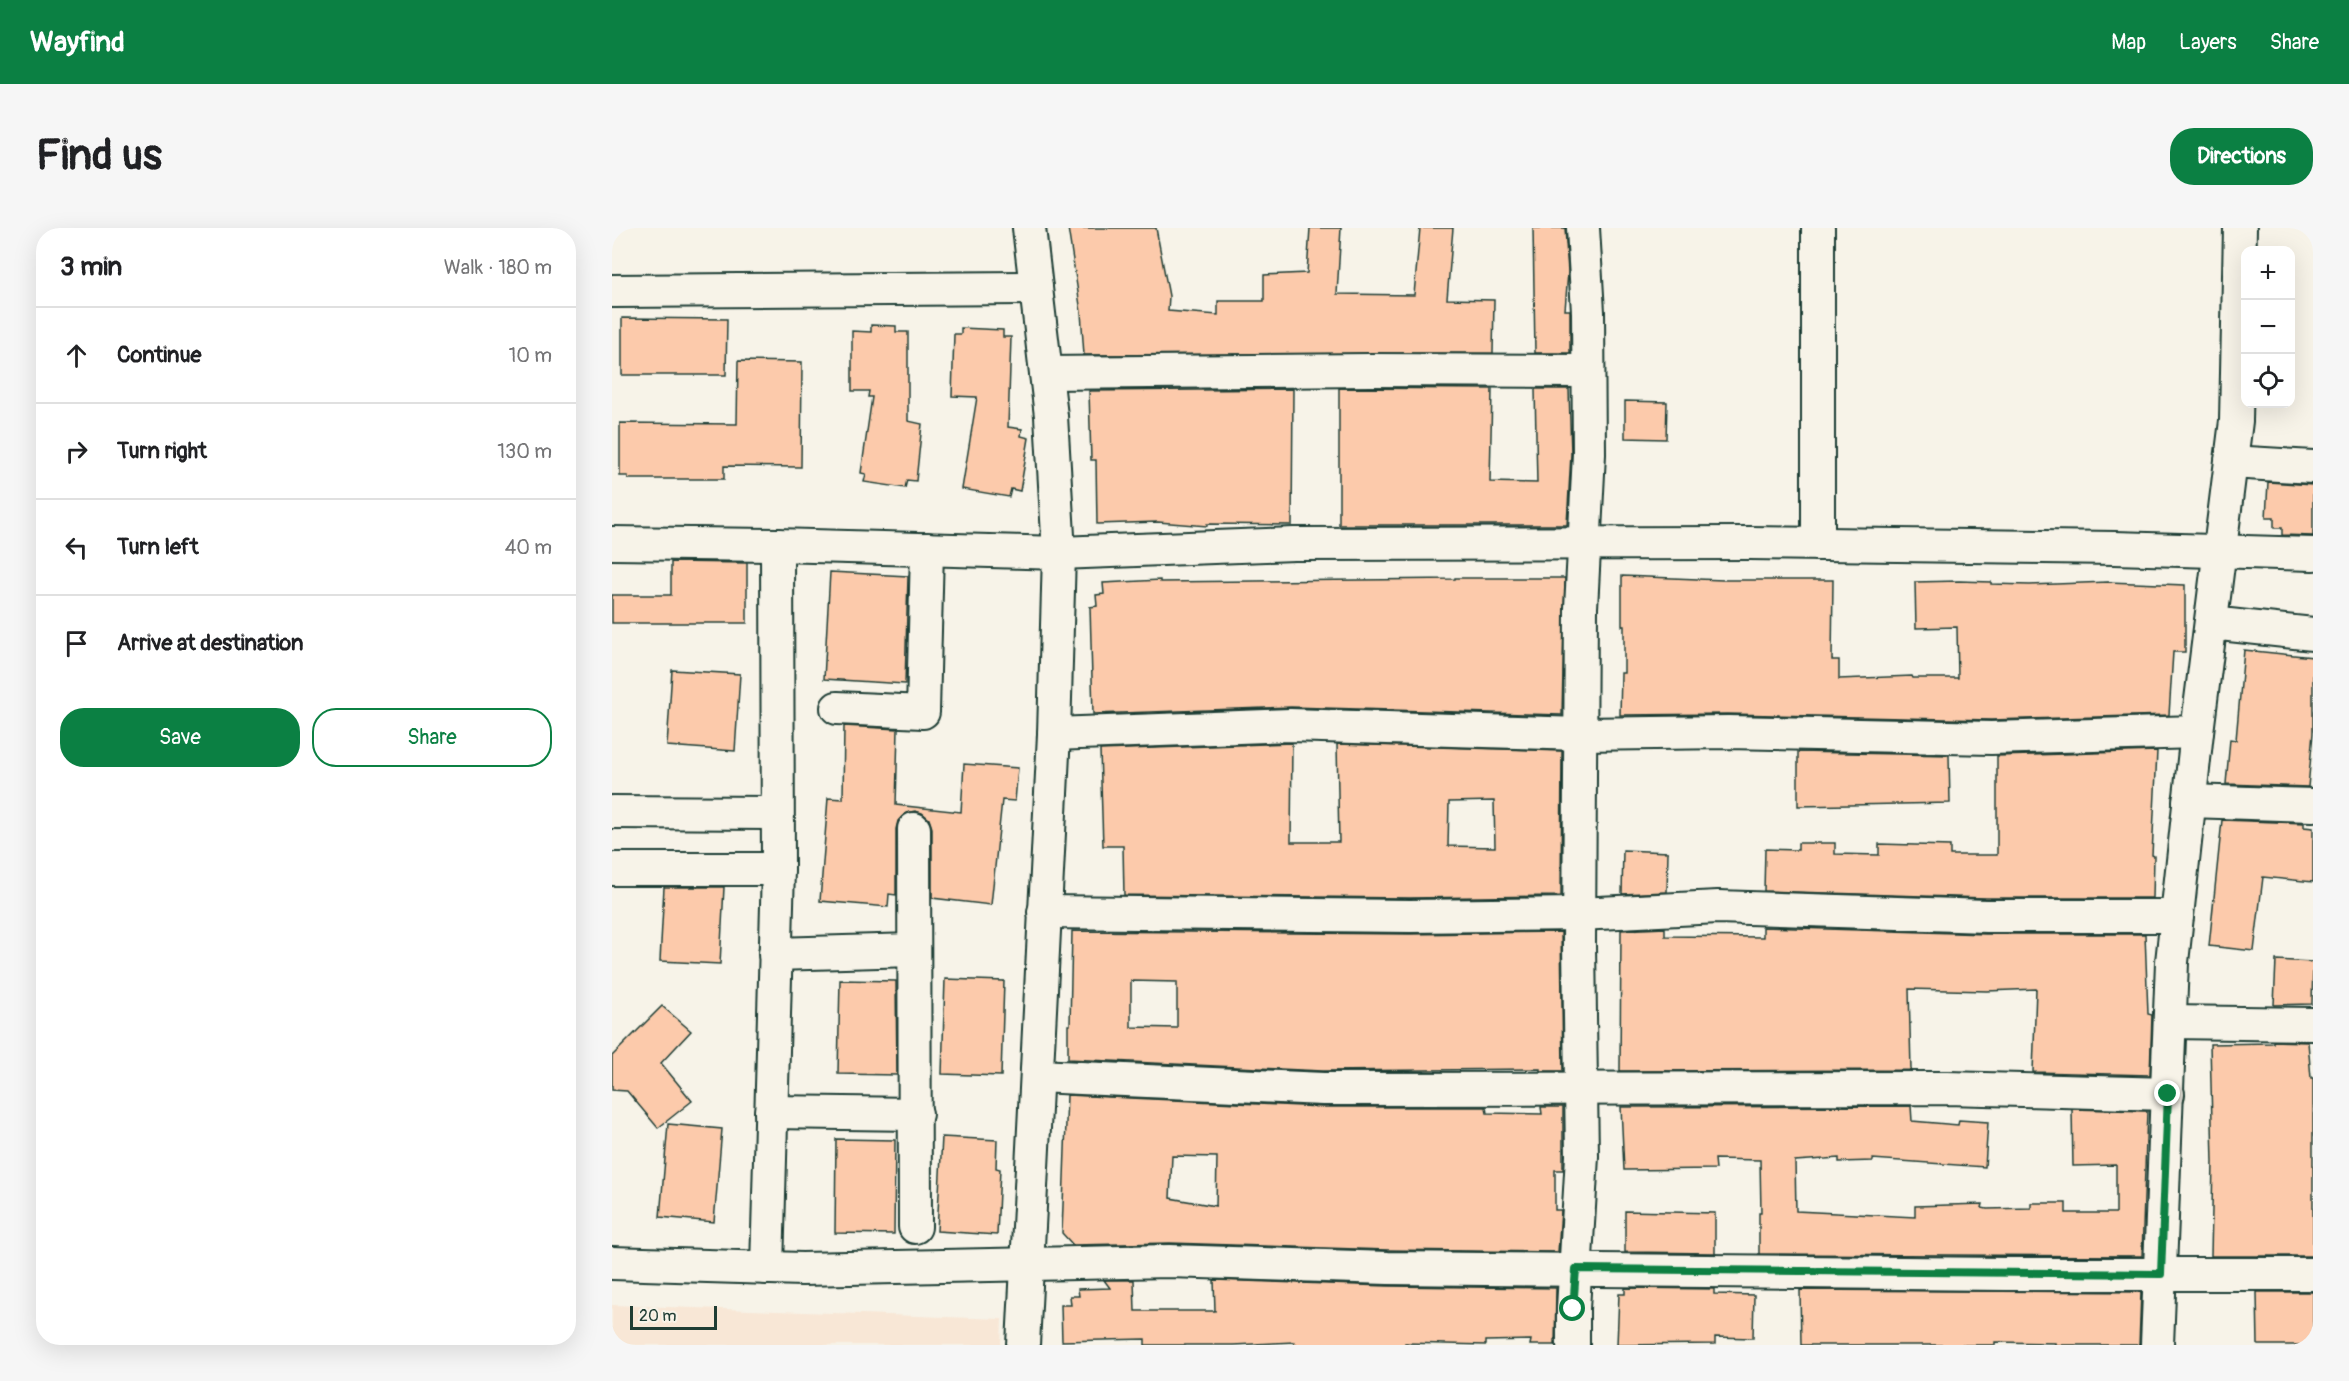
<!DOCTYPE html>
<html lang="en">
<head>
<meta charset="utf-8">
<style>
  :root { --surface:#fff; --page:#f6f6f6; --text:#202124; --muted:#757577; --line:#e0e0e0; --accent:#0b8043 }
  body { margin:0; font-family:Pangolin,sans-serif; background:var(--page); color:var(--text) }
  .controls { position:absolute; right:18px; top:18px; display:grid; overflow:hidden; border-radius:12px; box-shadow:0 6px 24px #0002 }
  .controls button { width:54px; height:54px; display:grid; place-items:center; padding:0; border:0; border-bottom:2px solid var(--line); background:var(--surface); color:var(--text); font:30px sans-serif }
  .scale { position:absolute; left:18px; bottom:15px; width:87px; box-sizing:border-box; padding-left:6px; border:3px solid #1f3d34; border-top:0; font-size:16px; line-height:21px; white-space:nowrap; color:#1f3d34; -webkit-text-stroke:4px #f7f3e8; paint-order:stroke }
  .stop { position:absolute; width:18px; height:18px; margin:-14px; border:4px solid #0b8043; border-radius:50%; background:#fff }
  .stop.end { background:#0b8043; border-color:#fff; box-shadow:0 2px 6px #0008 }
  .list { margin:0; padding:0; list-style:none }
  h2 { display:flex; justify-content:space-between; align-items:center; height:78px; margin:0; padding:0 24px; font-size:26px }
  h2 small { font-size:20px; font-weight:400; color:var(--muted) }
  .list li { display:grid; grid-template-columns:39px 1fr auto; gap:18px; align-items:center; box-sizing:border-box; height:96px; padding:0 24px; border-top:2px solid var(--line) }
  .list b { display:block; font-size:22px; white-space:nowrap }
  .list em { font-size:20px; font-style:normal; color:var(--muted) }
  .actions { display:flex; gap:12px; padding:18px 24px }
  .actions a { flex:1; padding:14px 0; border:2px solid var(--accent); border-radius:24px; text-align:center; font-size:21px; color:var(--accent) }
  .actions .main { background:var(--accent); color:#fff }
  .icon { flex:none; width:33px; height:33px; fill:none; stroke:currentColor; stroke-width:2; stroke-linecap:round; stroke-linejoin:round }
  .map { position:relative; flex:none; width:1701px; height:1117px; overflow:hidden; border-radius:24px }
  header { display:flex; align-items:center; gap:36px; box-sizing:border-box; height:84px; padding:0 30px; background:var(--accent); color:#fff }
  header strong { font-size:28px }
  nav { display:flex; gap:33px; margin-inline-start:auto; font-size:21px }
  .intro { display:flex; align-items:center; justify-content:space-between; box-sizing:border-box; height:144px; padding:0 36px }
  h1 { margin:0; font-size:42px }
  .button { padding:15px 27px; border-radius:24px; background:var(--accent); color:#fff; font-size:21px; font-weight:700 }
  main { display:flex; gap:36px; padding:0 36px }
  aside { flex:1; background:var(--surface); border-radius:24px; box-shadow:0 6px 24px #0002 }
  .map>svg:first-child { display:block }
</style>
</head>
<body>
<header>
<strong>Wayfind</strong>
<nav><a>Map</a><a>Layers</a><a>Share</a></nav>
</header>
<div class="intro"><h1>Find us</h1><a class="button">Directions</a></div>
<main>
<aside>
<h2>3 min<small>Walk · 180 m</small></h2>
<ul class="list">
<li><svg class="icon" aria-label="ahead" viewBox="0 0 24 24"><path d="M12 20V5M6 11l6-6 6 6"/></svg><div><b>Continue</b></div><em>10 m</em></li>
<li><svg class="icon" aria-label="right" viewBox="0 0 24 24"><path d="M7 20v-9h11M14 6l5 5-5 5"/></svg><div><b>Turn right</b></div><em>130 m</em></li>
<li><svg class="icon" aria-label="left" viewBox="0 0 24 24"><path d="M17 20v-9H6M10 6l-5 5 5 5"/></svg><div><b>Turn left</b></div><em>40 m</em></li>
<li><svg class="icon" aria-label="arrive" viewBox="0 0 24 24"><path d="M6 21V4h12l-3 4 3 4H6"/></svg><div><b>Arrive at destination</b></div></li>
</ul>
<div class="actions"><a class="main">Save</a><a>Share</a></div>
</aside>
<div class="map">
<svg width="1701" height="1117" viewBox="0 0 1701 1117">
  <rect width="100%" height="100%" fill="#f7f3e8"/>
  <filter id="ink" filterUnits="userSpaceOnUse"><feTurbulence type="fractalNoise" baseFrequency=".0167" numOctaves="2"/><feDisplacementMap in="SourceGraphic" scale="12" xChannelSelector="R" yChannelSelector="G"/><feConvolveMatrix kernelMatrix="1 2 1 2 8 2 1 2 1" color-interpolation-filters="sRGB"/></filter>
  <g filter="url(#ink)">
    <polygon fill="#f8e7d6" points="0,1077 390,1091 389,1117 0,1117"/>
    <g fill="#fccaab" stroke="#1f3d34" stroke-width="1.5" fill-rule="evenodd">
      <polygon points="456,0 544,0 557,68 556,83 606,87 606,73 652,73 652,47 695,45 698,0 729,0 725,66 802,67 808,0 841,0 835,71 882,72 881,125 472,127 469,84"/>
      <polygon points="921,0 953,0 956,44 953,82 958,82 958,125 923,125"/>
      <polygon points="10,90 115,91 114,147 10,147"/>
      <polygon points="259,97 284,98 284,104 296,104 296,193 310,196 304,253 295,252 293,260 252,254 254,246 249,245 260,169 256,169 257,163 240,163 240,103 259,104"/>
      <polygon points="349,100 391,102 391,109 399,109 396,199 410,201 409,208 417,210 408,263 399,261 397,269 350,261 365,169 340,168 342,106 349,106"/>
      <polygon points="126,133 190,134 189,239 112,238 112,251 16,251 16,248 8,248 8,195 125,196"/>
      <polygon points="727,160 880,161 878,254 925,255 923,161 957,161 959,226 955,297 727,297"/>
      <polygon points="681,161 680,297 595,296 595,298 546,294 485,296 484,232 479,232 477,163"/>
      <polygon points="1013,173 1055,174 1054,211 1013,210"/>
      <polygon points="1656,254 1701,257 1701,308 1670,307 1670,300 1662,300 1662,290 1654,290"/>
      <polygon points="59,334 135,335 135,395 0,395 0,367 59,367"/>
      <polygon points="218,344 296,348 293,456 212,451"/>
      <polygon points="1010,348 1111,352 1221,352 1220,432 1227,432 1227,451 1300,448 1301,450 1346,450 1345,399 1304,400 1303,354 1347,353 1379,354 1379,356 1418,357 1496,354 1573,357 1573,424 1561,424 1557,487 1379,492 1116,486 1008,487 1009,445 1012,445 1012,398 1010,398"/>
      <polygon points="843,350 953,350 950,487 679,479 481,486 478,379 485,378 484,367 492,366 491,355 548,352 548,354 843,351"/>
      <polygon points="1632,422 1701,429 1701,505 1696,559 1614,556 1618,511 1624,512"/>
      <polygon points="60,442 128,446 123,523 55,518"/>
      <polygon points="232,498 286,501 284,577 349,584 352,536 406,540 403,573 390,572 379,677 320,670 320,600 317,591 310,585 303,583 294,585 286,593 284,601 284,667 277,666 276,679 208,673 216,570 231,571"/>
      <path d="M680 515 679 614H727L725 516 950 523 949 668 798 670 512 667 511 618H491L488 522ZM882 573 883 619 836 618 837 574Z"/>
      <polygon points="1545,523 1540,627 1542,628 1541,670 1374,670 1152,663 1153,621 1186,622 1186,615 1223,615 1223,626 1267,627 1267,616 1338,618 1338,627 1385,627 1385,528"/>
      <polygon points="1186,524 1337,527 1338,575 1186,578"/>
      <polygon points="1610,592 1692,595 1692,599 1701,600 1701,654 1651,649 1642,723 1597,718"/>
      <polygon points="1011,622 1056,624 1055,664 1010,666"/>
      <polygon points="52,659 112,659 108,736 48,733"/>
      <polygon points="1151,699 1374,706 1533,706 1536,786 1540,787 1538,847 1421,844 1424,761 1375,763 1297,761 1299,842 1008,843 1009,702 1053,700 1053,708 1151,709"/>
      <path d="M460 703 798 706 949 704 951 843H928V841L711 843 456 831V797H458ZM519 753 565 754V800L519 799Z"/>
      <polygon points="1664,732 1701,734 1700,776 1662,777"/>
      <polygon points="333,751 392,753 389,848 330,846"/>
      <polygon points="228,752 284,753 285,847 226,846"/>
      <polygon points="50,778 79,803 49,835 80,873 46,900 15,863 0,862 0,828"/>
      <polygon points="1661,813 1696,814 1699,850 1701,850 1701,1028 1599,1028 1601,934 1598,816 1661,815"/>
      <path d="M455 867 710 879H874L875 885 930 886 929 879H951V942H943V982H949L946 1024 776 1022 558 1015 461 1017 450 1005ZM560 928 605 929 604 978 558 970Z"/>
      <polygon points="1299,878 1300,893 1346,897 1347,892 1376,894 1373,939 1261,931 1261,933 1227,934 1227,930 1183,933 1184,983 1303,989 1303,978 1371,976 1370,980 1375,981 1419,980 1419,975 1454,975 1454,985 1504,985 1504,937 1461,938 1460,881 1535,883 1530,1028 1147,1026 1147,985 1149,985 1148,932 1103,931 1104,941 1012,942 1009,879"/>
      <polygon points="56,896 110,901 102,994 48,989"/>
      <polygon points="330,909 385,912 384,940 388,941 385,1007 325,1003"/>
      <polygon points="224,911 283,912 282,1006 223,1005"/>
      <polygon points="1013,983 1103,985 1103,1025 1013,1024"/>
      <polygon points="492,1052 522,1052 523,1083 603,1083 602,1052 775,1058 944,1060 943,1117 918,1117 919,1112 874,1113 874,1117 793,1115 793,1117 682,1117 682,1114 621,1117 533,1117 533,1111 450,1113 449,1077 459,1077 458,1068 467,1068 466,1061 498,1060"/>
      <polygon points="1013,1060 1102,1061 1102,1066 1142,1067 1141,1110 1103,1109 1103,1116 1005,1117 1007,1066 1013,1066"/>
      <polygon points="1188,1062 1529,1064 1527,1117 1443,1117 1443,1115 1383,1114 1383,1117 1189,1117"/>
      <polygon points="1645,1064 1701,1064 1701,1117 1646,1117"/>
    </g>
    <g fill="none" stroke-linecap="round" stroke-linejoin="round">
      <g stroke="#1f3d34" stroke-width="36">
        <g id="minor">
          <polyline points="1206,0 1206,316"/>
          <polyline points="0,63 424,60"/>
          <polyline points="434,145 758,142 976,143"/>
          <polyline points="1619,234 1701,239"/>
          <polyline points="0,315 165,317 447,325 682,316 1138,315 1503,320 1701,326"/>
          <polyline points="1599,395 1701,406"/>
          <polyline points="225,480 311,484 315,321"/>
          <polyline points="442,506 678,497 968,506 1116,504 1379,510 1585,504"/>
          <polyline points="1577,573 1701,577"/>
          <polyline points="0,584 165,585"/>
          <polyline points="302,601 303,999"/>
          <polyline points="0,641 166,641"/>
          <polyline points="432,684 798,688 967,686 1106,679 1374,688 1565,688"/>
          <polyline points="163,726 301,722"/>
          <polyline points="1558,794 1701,796"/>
          <polyline points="425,848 711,861 1335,860 1556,866"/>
          <polyline points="159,884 304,886"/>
          <polyline points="0,1035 190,1041 557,1033 776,1040 1394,1046 1701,1046"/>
          <polyline points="155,1040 166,641 165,317"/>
          <polyline points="411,1117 442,506 447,325 439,188 417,0"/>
          <polyline points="961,1117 961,1081 970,928 967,717 969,380 977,226 976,84 971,0"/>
          <polyline points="1545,1117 1560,734 1585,504 1624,193 1628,0"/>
        </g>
      </g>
      <use href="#minor" stroke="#f7f3e8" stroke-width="32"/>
    </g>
  </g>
  <g fill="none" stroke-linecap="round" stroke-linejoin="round" filter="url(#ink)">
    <polyline stroke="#0b8043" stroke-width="8" points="961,1081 964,1041 1549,1046 1556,866"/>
  </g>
</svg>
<div class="controls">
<button>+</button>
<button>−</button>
<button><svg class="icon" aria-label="locate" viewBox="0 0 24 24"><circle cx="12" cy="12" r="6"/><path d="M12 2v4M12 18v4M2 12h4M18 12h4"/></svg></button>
</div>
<div class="scale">20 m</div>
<div class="stop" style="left:961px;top:1081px"></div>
<div class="stop end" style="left:1556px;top:866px"></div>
</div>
</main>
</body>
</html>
